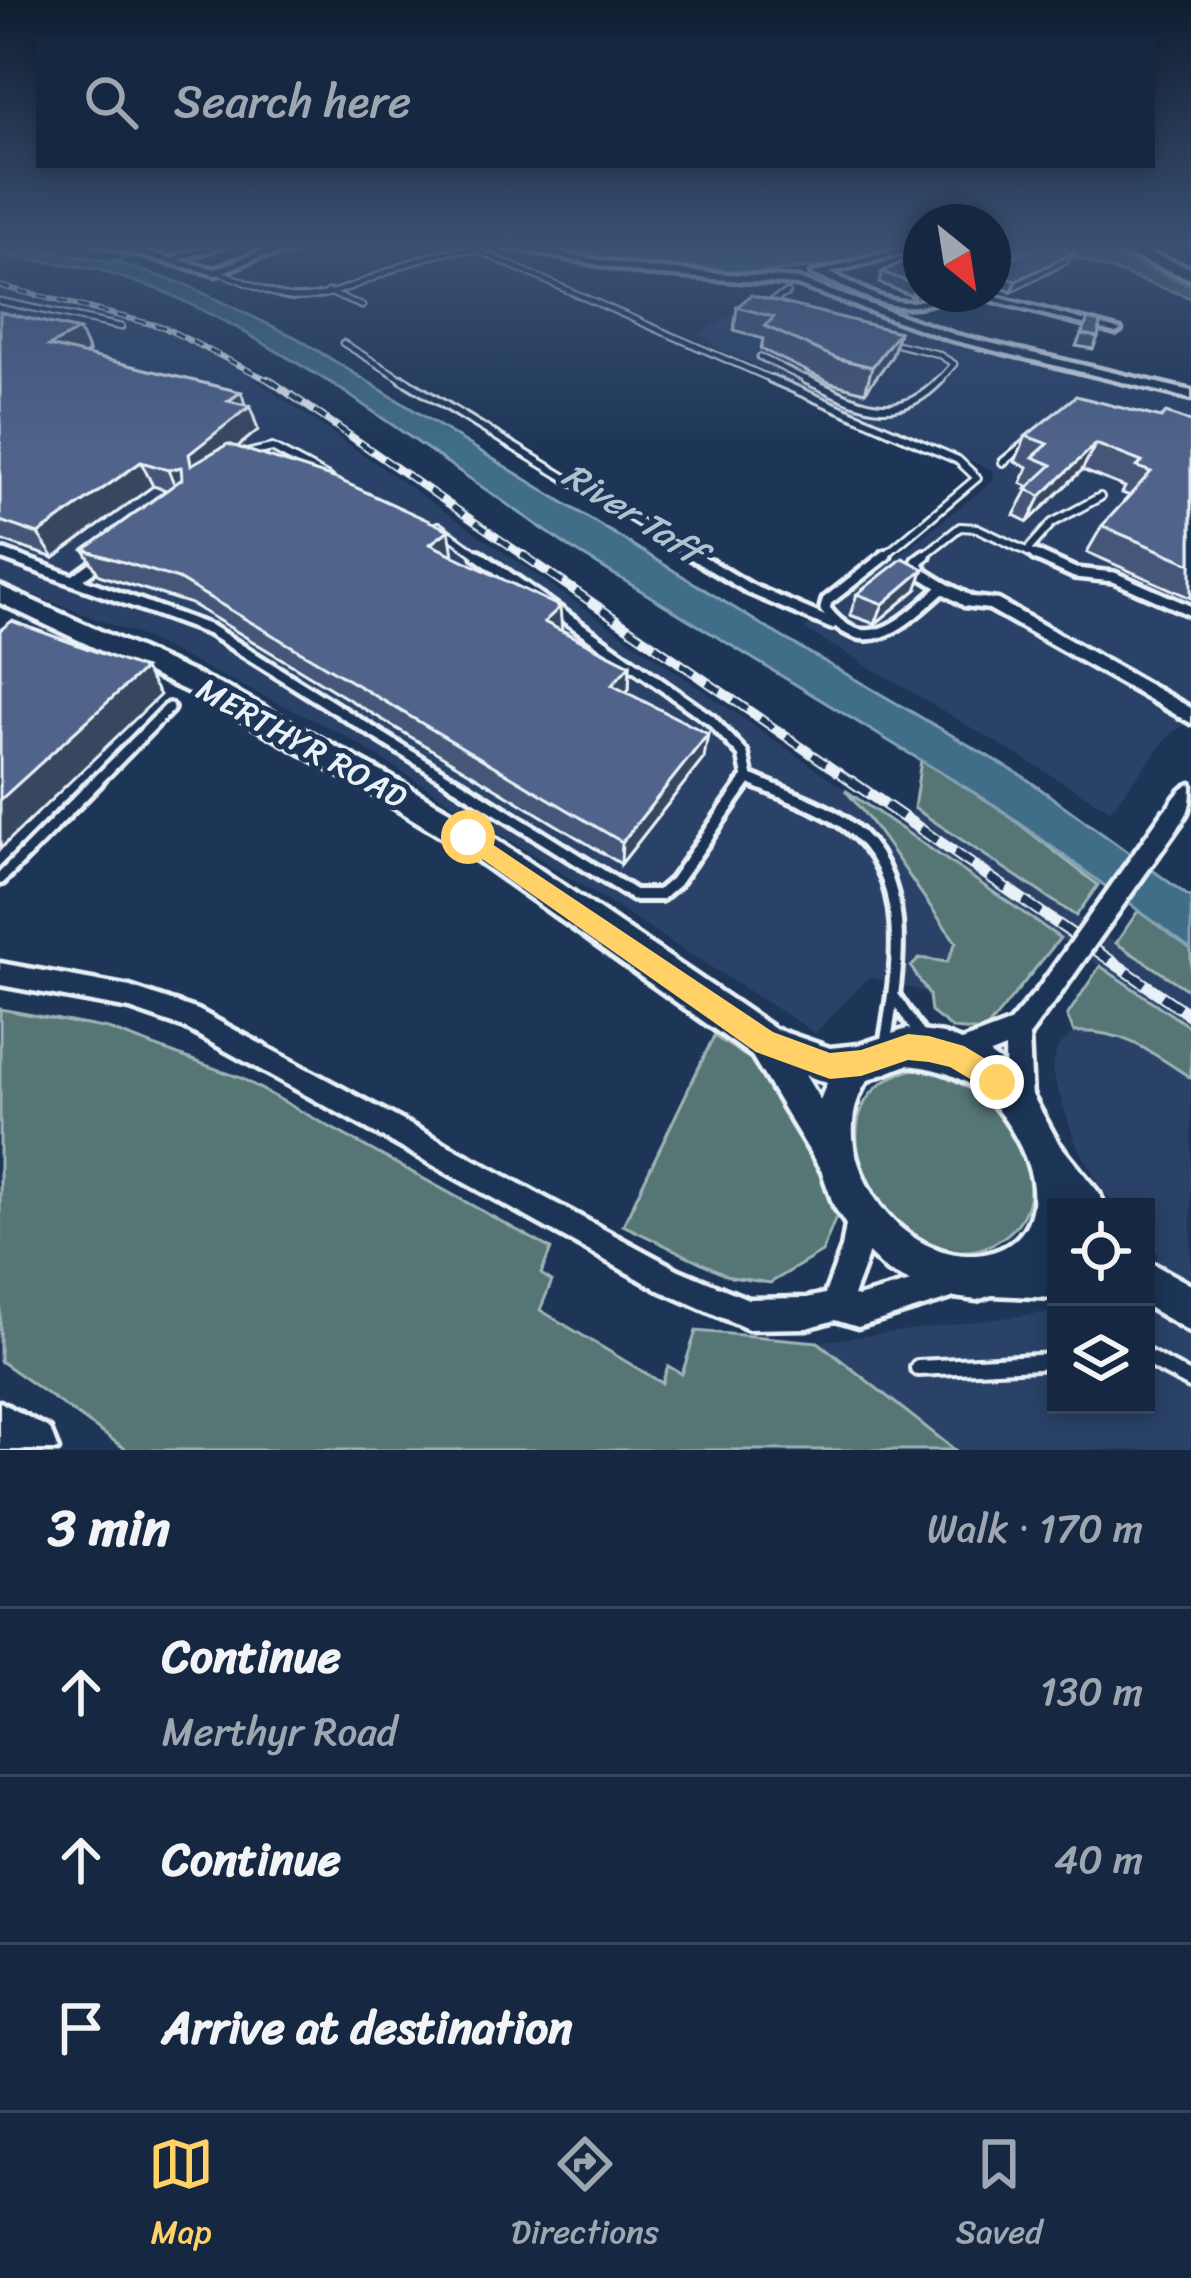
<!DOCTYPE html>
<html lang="en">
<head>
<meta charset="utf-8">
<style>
  :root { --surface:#162841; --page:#1f3048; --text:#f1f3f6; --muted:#9ea6b1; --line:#35445a; --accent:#ffd166 }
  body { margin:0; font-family:Sriracha,sans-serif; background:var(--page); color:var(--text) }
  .controls { position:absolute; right:36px; bottom:36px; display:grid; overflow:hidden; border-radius:0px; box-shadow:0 6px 18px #0003 }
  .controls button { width:108px; height:108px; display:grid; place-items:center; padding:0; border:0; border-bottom:3px solid var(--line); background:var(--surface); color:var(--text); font:60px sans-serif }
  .compass { position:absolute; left:903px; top:204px; width:108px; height:108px; border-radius:50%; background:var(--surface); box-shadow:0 6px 18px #0003; rotate:150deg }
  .stop { position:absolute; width:36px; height:36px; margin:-27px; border:9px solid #ffd166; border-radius:50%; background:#fff }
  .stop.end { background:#ffd166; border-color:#fff; box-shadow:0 3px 12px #0008 }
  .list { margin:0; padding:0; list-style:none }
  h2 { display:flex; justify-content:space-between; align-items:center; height:156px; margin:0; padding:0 48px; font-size:51px }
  h2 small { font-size:39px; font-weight:400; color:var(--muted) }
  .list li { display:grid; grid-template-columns:78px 1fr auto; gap:36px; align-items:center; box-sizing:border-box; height:168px; padding:0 48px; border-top:3px solid var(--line) }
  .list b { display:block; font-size:45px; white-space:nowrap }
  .list p { margin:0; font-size:39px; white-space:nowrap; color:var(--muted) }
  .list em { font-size:39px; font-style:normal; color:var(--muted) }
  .icon { flex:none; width:66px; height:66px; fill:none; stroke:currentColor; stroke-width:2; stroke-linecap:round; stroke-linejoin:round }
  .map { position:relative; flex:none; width:1191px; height:1450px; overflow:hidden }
  .search { position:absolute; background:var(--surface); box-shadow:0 6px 18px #0003; left:36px; right:36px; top:36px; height:132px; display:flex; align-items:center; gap:30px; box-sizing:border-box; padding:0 42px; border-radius:0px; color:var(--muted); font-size:45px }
  .sheet { height:660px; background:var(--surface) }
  nav { display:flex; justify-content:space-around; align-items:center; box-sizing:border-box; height:168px; border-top:3px solid var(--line); background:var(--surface); font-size:33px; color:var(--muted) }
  nav a { display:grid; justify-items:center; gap:6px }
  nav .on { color:var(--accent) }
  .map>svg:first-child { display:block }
</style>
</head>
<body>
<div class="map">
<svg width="1191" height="1450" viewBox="0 0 1191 1450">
  <rect width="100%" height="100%" fill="#1d3557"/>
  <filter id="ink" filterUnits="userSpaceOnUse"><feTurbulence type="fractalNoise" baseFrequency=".00833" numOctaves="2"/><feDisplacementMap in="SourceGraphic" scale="24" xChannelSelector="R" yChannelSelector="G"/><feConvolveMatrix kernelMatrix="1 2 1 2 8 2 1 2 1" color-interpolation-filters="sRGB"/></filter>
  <g filter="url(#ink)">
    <g fill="#2c4367">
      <polygon points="0,290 121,317 173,335 247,374 898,826 914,808 1191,992 1191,1028 1044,928 982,1007 869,977 815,1033 342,734 136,634 0,582"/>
      <polygon points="773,293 827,300 948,343 1191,404 1191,722 1172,732 1110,810 805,629 993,481 994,471 718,349 700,333"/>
      <polygon points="1102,1030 1131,1038 1191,1078 1191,1450 955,1450 818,1342 1056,1311 1056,1405 1146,1405 1146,1305 1158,1254 1146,1242 1146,1207 1117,1207 1101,1187 1074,1139 1052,1071 1057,1048 1074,1032"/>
    </g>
    <g fill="#567574" stroke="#9fb3b6" stroke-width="3">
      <polygon points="539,244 921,244 921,250 902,248 835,266 720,276 618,263"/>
      <polygon points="1037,244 1080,244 1191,285 1191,298"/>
      <polygon points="921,760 996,806 1098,885 1076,916 914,808"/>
      <path d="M845 790 1060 938 984 1032 953 1029 931 1012 929 995 911 967 920 958 947 962 956 942C918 892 887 838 845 790Z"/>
      <polygon points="1138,911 1191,949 1191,992 1116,943"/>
      <path d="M1100 966 1191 1028V1078C1151 1052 1123 1029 1074 1032L1067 1016Z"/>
      <polygon points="0,1009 108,1029 241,1078 551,1249 541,1274 552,1281 540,1310 662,1383 668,1366 682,1374 696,1331 818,1342 955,1450 127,1450 0,1361"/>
      <polygon points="714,1036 764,1068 827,1180 836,1217 822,1252 770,1283 731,1277 623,1225"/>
      <path d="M914 1069C997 1075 1078 1195 996 1242 904 1295 784 1102 914 1069Z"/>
    </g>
    <polygon fill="#416d87" stroke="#84a2b4" stroke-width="3" points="1,244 115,262 186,285 297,338 770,630 1024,777 1191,898 1191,949 996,806 569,547 336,386 234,326 165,292 97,269 0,255"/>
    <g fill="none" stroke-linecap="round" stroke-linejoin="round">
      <polyline stroke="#84a2b4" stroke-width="3" points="108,265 132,255"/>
      <g stroke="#e8f1f8" stroke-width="9">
        <g id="lane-far4">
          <path d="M218 272C241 279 264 293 288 297 350 304 408 247 476 250L778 382"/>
          <polyline points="328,292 362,306"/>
          <polyline points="0,301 121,327"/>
          <polyline points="771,307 770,302 787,293"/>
          <polyline points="889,342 938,354 954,364 938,382"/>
          <polyline points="343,343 407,382"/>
          <polyline points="760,357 811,382"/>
        </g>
      </g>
      <g stroke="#e8f1f8" stroke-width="12">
        <g id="lane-far3">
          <polyline points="402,379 698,558"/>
          <polyline points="771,379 958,460 977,478 882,558"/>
          <path d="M805 379C857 403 896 428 941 379"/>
          <polyline points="242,455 272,448 330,479"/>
          <polyline points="1003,462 1031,439"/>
          <polyline points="438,526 482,558"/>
          <polyline points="1027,551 1052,523 1100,497"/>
          <polyline points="0,553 12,558"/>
          <polyline points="921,558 960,527 977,528 1041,558"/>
        </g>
      </g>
      <g stroke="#e8f1f8" stroke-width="18">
        <g id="lane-far2">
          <polyline points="4,555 210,630 456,784"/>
          <polyline points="478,555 711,720 743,754 748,778 744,784"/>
          <polyline points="693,555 750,589 832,624"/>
          <path d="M886 555 827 601 825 609C866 663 905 621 944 587L923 574 917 561 925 555"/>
          <polyline points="1035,555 1075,573 1114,577 1191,611"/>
          <polyline points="74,580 103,559"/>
          <polyline points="748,778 761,784"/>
          <polyline points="94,784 169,708"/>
        </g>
      </g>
      <g stroke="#e8f1f8" stroke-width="20">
        <g id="lane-far1">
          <polyline points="452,781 634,895 660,895 675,882 746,781"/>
          <path d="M754 781C785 795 821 805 848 826 916 876 897 974 885 1046"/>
          <polyline points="0,879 97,781"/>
          <polyline points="895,998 922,1038"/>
        </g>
      </g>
      <g stroke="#e8f1f8" stroke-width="22">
        <g id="lane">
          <polyline points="1146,1357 1191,1381"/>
          <polyline points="918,1368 1056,1361"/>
        </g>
      </g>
      <g stroke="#e8f1f8" stroke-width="9">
        <g id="street">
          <polygon points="96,244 110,244 174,259 175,256 217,244 229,244 179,260 215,269 258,252 321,244 342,244 260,257 216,275"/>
          <polygon points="492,244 509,244 646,268 798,279 956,335 1191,391 1191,399 948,339 797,285 646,274"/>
          <path d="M904 247 921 250V256L904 253 829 273C854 282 878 301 905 302 923 303 937 294 955 294L953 296C888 322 869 293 811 274Z"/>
          <polygon points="968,294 985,294 1121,330 1116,333"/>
          <polygon points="944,582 973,597 998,600 1191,708 1191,723 989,609 964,606 939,591 936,587 939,583"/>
          <path d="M1191 784C1191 800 1190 828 1167 821L1164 815C1170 804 1179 788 1191 784Z"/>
          <path d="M0 963 130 987 198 1010 679 1270 748 1299 807 1298 825 1294 842 1248 849 1208 859 1204 869 1208C880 1236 862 1270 853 1296L858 1297 949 1271 959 1275 963 1285 959 1295 949 1299 858 1327 835 1320 807 1328 748 1329 659 1290 185 1028 130 1009 0 985Z"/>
          <polygon points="1044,988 1052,991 1056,999 1029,1036 1032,1099 1028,1108 1019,1112 1010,1108 1006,1099 1005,1048 960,1066 951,1063 948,1054 951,1045 1009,1023 1036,991"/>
        </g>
      </g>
      <g stroke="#e8f1f8" stroke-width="9">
        <g id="primary">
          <path d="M0 586 232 690 382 772 479 828 775 1029 830 1048 859 1045 907 1029 943 1034 982 1049 1011 1070 1031 1093 1058 1142 1099 1193 1105 1207H1056V1298L992 1295 977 1300 938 1295 887 1271 857 1242 834 1206 822 1172 752 1056 457 846 362 788 214 704 0 603ZM907 1065C954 1069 986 1088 1011 1129 1099 1275 903 1306 857 1159 849 1134 852 1101 868 1080ZM805 1075 827 1083 820 1100Z"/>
          <polygon points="1146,1260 1191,1285 1191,1332 1146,1306"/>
        </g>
      </g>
      <g stroke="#e8f1f8" stroke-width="9">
        <g id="highway">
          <polygon points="1100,244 1122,244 1191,268 1191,279"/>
          <polygon points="0,1402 50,1429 58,1450 0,1450"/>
        </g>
      </g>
      <use href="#lane-far4" stroke="#1d3557" stroke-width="4.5"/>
      <use href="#lane-far3" stroke="#1d3557" stroke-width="6"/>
      <use href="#lane-far2" stroke="#1d3557" stroke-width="9"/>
      <use href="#lane-far1" stroke="#1d3557" stroke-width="10"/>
      <use href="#lane" stroke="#1d3557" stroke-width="14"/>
      <use href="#street" fill="#1d3557" fill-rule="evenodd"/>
      <use href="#primary" fill="#1d3557" fill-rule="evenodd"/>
      <use href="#highway" fill="#1d3557" fill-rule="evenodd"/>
      <g stroke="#e8f1f8" stroke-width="6">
        <polyline id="rail-far3" points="0,286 163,327 272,382"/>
      </g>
      <g stroke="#e8f1f8" stroke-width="8">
        <polyline id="rail-far2" points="268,379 527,558"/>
      </g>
      <g stroke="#e8f1f8" stroke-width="10">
        <polyline id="rail-far1" points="523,555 855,784"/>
      </g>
      <g stroke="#e8f1f8" stroke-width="12">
        <polyline id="rail" points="851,781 1191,1016"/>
      </g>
      <use href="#rail-far3" stroke="#1d3557" stroke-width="3" stroke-dasharray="10" stroke-linecap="butt"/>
      <use href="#rail-far2" stroke="#1d3557" stroke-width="4.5" stroke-dasharray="14" stroke-linecap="butt"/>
      <use href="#rail-far1" stroke="#1d3557" stroke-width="6" stroke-dasharray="16" stroke-linecap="butt"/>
      <use href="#rail" stroke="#1d3557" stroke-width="8" stroke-dasharray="21" stroke-linecap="butt"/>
      <g stroke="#e8f1f8" stroke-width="30" stroke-linecap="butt">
        <polyline id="street-bridge" points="1044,999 1174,815"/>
      </g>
      <use href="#street-bridge" stroke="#1d3557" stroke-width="21"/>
    </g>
    <g fill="#455678" stroke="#e8f1f8" stroke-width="3">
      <polygon points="993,244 1022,248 994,260 994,263 1068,263 1012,292 993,285"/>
      <polygon points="921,246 921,291 912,296 879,283 882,272 908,258 911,248"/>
      <polygon points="737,307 899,332 892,356 865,392 831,383 761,349 763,339 734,330"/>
      <polygon points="0,312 79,330 89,352 85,355 250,406 258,430 237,447 452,555 562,630 630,665 629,689 626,692 704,758 621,864 191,604 99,575 84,550 166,490 153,486 54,558 0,540"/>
      <polygon points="1088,319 1098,337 1093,349 1076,346"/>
      <polygon points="1161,418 1191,422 1191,598 1087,552 1102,526 1130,496 1122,493 1125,487 1082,470 1028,522 1014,515 1029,487 1021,483 1028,467 1015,462 1026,436"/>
      <polygon points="916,590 875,624 850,615 857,594"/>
    </g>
    <g fill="#384661" stroke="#e8f1f8" stroke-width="3">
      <polygon points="1011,244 1024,244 1022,248 993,260 993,251"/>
      <polygon points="1073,253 1068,263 1012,292 1016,281"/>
      <polygon points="921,282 921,291 912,296 915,285"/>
      <polygon points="79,330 89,352 61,369 49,346"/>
      <polygon points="899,332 892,356 865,392 872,367"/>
      <polygon points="241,392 247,409 250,406 258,430 200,478 191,465 189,454 228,401"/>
      <polygon points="1096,444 1082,470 1028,522 1041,496"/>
      <polygon points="141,462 153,486 54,558 38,534"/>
      <polygon points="181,467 192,491 179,494 168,470"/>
      <polygon points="449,530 453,555 430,544"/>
      <polygon points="924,569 916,590 875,624 883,604"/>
      <polygon points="560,607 562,632 544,622"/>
      <polygon points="630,665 629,689 611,709 612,685"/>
      <polygon points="144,669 160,695 0,849 0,800"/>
      <polygon points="708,734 704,758 621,864 622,842"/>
    </g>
    <g fill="#50648b" stroke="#e8f1f8" stroke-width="3">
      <polygon points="993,244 1011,244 993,251"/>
      <polygon points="1047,244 1073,253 1016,281 993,273 993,251 994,263"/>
      <polygon points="921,246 921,282 915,285 882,272 919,254 911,248"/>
      <polygon points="751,295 899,332 872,367 836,358 765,326 774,317 737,307"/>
      <polygon points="0,312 79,330 49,346 241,392 228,401 250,406 189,454 191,465 228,444 337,479 449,530 430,544 560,607 544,622 630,665 612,685 708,734 622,842 178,579 84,550 182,479 181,467 168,470 141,462 38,534 0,521"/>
      <polygon points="1088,319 1101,322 1098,337 1082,334"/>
      <polygon points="1076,396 1161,418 1166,413 1191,422 1191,564 1102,526 1151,472 1137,467 1142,462 1096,444 1041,496 1026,489 1052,465 1033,457 1048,444 1026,436"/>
      <polygon points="903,558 924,569 883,604 857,594"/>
      <polygon points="12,621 144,669 0,800 0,630"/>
    </g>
  </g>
  <linearGradient id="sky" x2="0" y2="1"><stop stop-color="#101d30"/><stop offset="0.55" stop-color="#3a5174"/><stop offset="1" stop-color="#3a5174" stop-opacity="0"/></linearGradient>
  <rect width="1191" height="447" fill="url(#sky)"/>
  <polygon fill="#ffd166" points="468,828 773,1032 830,1053 861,1050 908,1034 929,1036 964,1046 1007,1072 1007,1091 997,1095 950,1067 929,1062 908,1060 861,1076 830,1079 756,1052 461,844 457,837"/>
  <g text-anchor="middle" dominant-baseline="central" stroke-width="10" stroke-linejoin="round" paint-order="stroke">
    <g font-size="33" fill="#e8f1f8" stroke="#1d3557">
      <text transform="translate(302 743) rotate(29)">MERTHYR ROAD</text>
    </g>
    <g font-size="36" font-style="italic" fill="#aec3d0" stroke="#1d3557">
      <text transform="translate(633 513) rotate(32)">River Taff</text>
    </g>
  </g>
</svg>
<div class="controls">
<button><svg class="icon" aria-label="locate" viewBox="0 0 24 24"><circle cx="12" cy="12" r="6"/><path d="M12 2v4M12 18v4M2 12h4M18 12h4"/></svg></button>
<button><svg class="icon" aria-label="layers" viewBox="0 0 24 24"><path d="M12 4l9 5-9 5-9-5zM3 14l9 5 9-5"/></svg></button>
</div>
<svg class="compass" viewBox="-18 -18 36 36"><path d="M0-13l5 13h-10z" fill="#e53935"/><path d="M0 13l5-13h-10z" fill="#9ea6b1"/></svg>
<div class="stop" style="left:468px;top:837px"></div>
<div class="stop end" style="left:997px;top:1082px"></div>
<div class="search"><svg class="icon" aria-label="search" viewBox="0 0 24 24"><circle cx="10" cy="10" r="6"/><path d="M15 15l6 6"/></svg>Search here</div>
</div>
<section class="sheet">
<h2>3 min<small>Walk · 170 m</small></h2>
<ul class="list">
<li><svg class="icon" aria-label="ahead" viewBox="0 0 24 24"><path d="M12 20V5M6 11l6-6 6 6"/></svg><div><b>Continue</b><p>Merthyr Road</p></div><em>130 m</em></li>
<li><svg class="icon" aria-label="ahead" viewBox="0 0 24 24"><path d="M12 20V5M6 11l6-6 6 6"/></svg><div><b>Continue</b></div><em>40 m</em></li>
<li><svg class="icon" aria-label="arrive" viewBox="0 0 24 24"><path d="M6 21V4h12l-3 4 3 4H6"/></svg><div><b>Arrive at destination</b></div></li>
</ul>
</section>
<nav>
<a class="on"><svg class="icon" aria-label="map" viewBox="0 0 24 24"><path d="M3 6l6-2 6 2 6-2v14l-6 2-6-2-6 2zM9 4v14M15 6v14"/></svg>Map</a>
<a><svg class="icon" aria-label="directions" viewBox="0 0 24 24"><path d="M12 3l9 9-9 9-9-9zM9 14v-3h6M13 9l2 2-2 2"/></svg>Directions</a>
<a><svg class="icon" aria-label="saved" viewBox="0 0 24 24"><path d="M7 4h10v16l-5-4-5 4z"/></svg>Saved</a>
</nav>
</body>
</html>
